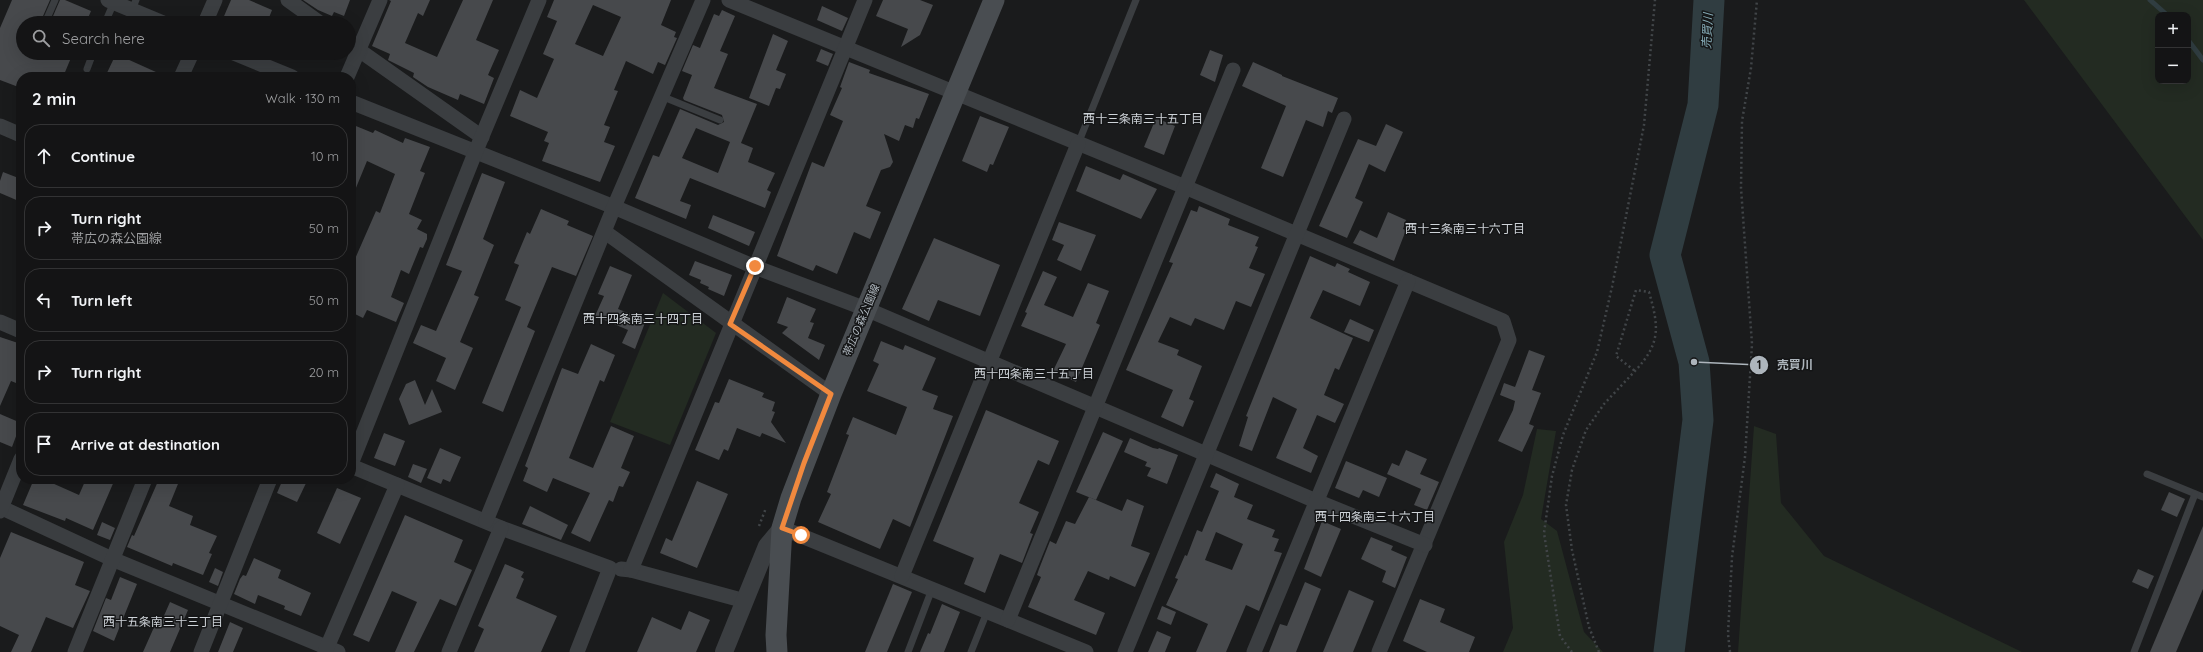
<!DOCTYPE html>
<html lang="en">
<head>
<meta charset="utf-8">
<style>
  :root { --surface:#141415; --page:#212122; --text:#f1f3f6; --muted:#9d9ea0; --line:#333334 }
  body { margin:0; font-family:Quicksand,"Noto Sans JP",sans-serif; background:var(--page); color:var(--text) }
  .controls { position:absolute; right:12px; top:12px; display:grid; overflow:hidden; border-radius:8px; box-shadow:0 4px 16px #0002 }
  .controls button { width:36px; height:36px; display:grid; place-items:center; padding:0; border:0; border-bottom:1px solid var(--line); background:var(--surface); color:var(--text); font:20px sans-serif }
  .stop { position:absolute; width:12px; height:12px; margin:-9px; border:3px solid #f1893e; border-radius:50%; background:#fff }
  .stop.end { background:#f1893e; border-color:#fff; box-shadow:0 1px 4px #0008 }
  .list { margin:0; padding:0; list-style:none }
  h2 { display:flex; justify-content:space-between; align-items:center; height:52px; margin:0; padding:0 16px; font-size:17px }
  h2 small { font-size:13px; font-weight:400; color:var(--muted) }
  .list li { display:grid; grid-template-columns:26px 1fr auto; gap:12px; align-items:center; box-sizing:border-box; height:64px; margin:0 8px 8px; padding:0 8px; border:1px solid var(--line); border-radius:16px }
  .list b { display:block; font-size:15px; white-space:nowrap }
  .list p { margin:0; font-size:13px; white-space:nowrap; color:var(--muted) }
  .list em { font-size:13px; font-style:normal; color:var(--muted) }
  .icon { flex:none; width:22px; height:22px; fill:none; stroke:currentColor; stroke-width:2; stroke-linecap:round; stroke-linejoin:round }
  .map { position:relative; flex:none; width:2203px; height:652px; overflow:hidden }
  .search { position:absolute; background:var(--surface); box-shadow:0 4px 16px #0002; left:16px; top:16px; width:340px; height:44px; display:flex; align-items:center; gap:10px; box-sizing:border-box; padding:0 14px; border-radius:22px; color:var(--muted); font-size:15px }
  .panel { position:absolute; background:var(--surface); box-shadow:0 4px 16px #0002; left:16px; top:72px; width:340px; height:412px; border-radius:16px }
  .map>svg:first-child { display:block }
</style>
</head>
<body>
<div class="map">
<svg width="2203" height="652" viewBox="0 0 2203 652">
  <rect width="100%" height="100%" fill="#1a1b1c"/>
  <g fill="#232b22" fill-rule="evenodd">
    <path d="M2024 0H2203V240ZM2158 15H2188V81H2158Z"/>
    <polygon points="663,293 716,333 670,445 610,422"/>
    <polygon points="1754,426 1776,434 1781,503 1824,556 2022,652 1738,652"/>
    <polygon points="1537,429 1556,431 1541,519 1557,531 1584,632 1603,652 1503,652 1513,628 1504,542 1523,495"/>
  </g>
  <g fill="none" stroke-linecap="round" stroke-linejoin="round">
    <g stroke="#303d41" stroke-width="5">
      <polyline points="2150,0 2167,15"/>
      <polyline points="2188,40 2203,60"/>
    </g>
    <polyline stroke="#303d41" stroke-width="31" points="1669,652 1698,420 1694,362 1665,255 1703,105 1709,0"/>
  </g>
  <g fill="#47494c" fill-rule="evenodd">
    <polygon points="12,0 50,0 40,23 23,23 23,53 73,53 63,77 21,77 21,88 0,80 0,28"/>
    <polygon points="60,0 65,0 91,11 86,23 50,23"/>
    <polygon points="231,0 249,0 272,10 267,23 221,23"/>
    <polygon points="303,0 350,0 344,16 334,12 332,16 318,10"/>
    <polygon points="389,0 430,0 423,16 418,13 405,43 437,57 463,0 493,0 476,40 499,50 488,75 494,78 484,104 460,94 458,100 428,87 413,77 414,73 388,60 390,54 372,46 391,1"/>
    <path d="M554 0H671L661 25 676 32 674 37 677 38 665 65 658 62 653 74 626 61 614 90 618 91 604 125 610 127 604 142 615 146 600 182 542 161 549 143 544 141 548 132 510 116 520 90 537 98 554 59 543 54 557 21 547 17ZM593 5 621 17 603 56 575 44Z"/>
    <polygon points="883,0 920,0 933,5 920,35 901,47 908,29 876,16"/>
    <polygon points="822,6 848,18 842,31 817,20"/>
    <path d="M722 10 735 16 720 51 728 54 714 88 757 104 741 143 753 148 748 162 775 173 767 190 771 192 765 208 690 178 680 201 691 205 686 219 635 198 653 155 659 157 680 109 718 125 724 122 722 115 684 100 683 98 692 75 682 71 693 45 700 48 714 14 719 16ZM696 128 730 142 718 173 682 158Z"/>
    <polygon points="773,34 788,41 776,70 786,74 780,89 776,88 769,106 749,98"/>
    <polygon points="821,49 833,54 828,66 816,61"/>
    <polygon points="1210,50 1223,55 1215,82 1200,75"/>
    <polygon points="116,54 167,77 105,77"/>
    <polygon points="849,62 870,70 869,73 929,94 919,119 916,118 913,128 905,125 899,141 884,134 893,162 890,167 881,170 866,206 881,212 870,239 854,232 837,274 816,265 813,271 777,256 812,162 824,167 843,121 830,115 842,88 840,87"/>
    <polygon points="1253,62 1282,75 1282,76 1338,98 1332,113 1328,111 1323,127 1306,120 1283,177 1261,168 1286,106 1242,86"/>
    <polygon points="980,116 1009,127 993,165 990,164 987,172 962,161"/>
    <polygon points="1156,118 1175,126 1164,155 1144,147"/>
    <polygon points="351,124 373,133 375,130 403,143 405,138 430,147 420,171 425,173 409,214 422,220 417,229 427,234 427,239 423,248 420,247 409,274 401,270 391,297 404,303 396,322 367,310 363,318 351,312 351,268 376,211 380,213 395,174 367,161 351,200"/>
    <polygon points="1386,124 1403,132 1385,172 1369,164 1355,198 1363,202 1347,238 1319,226 1358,139 1376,146"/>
    <polygon points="1086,166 1120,180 1123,174 1157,189 1141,219 1076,191"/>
    <polygon points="3,172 21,179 21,202 0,193 0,181"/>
    <polygon points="482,173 505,182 483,239 494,245 474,295 479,297 460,342 473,348 455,390 436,381 446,358 413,343 421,325 436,331 462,271 446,265"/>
    <polygon points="1199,206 1230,219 1228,225 1259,237 1255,246 1258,247 1249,268 1265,274 1251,307 1236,301 1224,330 1195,318 1191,326 1170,317 1158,342 1179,350 1177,355 1202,366 1189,399 1194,401 1183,427 1161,417 1173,390 1126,370 1173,263 1169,262 1191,210 1197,212"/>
    <polygon points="541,209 569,221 567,225 593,236 576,276 552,267 527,327 535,331 503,412 482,403 521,307 505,300 519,265 514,263 527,232 530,234"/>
    <polygon points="1388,212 1406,220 1403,229 1406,230 1394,261 1353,243 1360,230 1377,238"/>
    <polygon points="713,215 755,232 749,246 708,228"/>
    <polygon points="1059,222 1096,235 1081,271 1057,260 1064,245 1052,240"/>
    <polygon points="934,238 1000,265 980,316 938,300 929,321 902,309"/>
    <polygon points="1310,256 1335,267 1337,263 1350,269 1348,272 1370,282 1360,306 1323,290 1310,318 1353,338 1339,370 1335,368 1324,395 1344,404 1335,423 1317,415 1303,448 1318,456 1311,473 1276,458 1297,409 1273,397 1252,451 1239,446 1248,417 1246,416"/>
    <polygon points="695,261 732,275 724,296 708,289 709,287 700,283 701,280 689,275"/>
    <polygon points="610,266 632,275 618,309 646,320 635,349 622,343 628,330 595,316 604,296 598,294"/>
    <polygon points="1043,271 1057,277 1044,305 1073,317 1088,283 1109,291 1096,323 1100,325 1076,382 1053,371 1066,344 1021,326 1027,313 1025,312"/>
    <polygon points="787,297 816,309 810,322 814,323 808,338 825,345 819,360 782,333 788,327 777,323"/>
    <polygon points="1350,319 1374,330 1369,342 1344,332"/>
    <polygon points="0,337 21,344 21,385 11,381 0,406"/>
    <polygon points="881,341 903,350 905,345 936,358 922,390 938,396 933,409 953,416 910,527 893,519 880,549 818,522 831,494 827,492 849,435 846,434 853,417 896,435 907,407 867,391 879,364 873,361"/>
    <polygon points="591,344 615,355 604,382 600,380 569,458 593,468 611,426 634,436 621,468 630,472 623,487 619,486 613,502 609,500 590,542 571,533 590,493 553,478 547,492 523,481 528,468 525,466 562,368 578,374"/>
    <polygon points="1529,350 1545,356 1532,390 1541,393 1529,424 1534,426 1522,452 1498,441 1513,410 1515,401 1500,395 1504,383 1515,387"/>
    <polygon points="729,379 764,393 762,397 775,402 772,411 775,412 771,422 786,443 762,433 760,437 737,428 728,451 724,449 719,460 695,450 715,402 719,403"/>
    <polygon points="415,380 425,405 432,389 442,412 409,425 399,399 406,384"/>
    <polygon points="986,410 1059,441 1049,465 1038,460 1019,503 1039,512 1030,533 1033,534 1022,563 1000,554 985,593 964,584 974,558 933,541"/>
    <polygon points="0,414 21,423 12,447 0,442"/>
    <polygon points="1103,432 1123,441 1096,500 1076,492"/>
    <polygon points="384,433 405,441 395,466 374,458"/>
    <polygon points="1130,438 1153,448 1158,449 1159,448 1178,455 1167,484 1147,476 1151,468 1145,466 1147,462 1124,452"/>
    <polygon points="440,448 461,457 450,482 443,479 441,484 427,478"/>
    <polygon points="1406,450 1427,459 1420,474 1439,482 1427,510 1414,505 1421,489 1387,474 1392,463 1399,466"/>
    <polygon points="1346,461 1387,478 1379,497 1363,490 1359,498 1335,488"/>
    <polygon points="413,464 427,469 421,483 408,477"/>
    <path d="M1216 473 1239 484 1234 497 1253 505 1247 519 1275 530 1272 537 1279 539 1274 551 1282 553 1259 611 1246 605 1226 652H1196L1208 624 1166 605 1178 579 1175 578 1185 555 1187 556 1197 530 1202 532 1219 491 1210 487ZM1216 532 1243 544 1232 570 1205 560Z"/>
    <polygon points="34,479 43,479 79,495 86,479 115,479 93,530 66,518 65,521 23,505"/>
    <polygon points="159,479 180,479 169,506 193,516 190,525 217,536 209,553 212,554 203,575 173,563 172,566 127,547 132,535 134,536"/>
    <polygon points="283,479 308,479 297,502 277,493"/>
    <polygon points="697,481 728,494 697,568 660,553 666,538 672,541"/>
    <polygon points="337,488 361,498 340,544 317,533"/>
    <polygon points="2169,492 2185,499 2177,517 2161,510"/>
    <polygon points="1089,497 1122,511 1127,499 1144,506 1131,546 1150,553 1135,587 1110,576 1109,580 1088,571 1074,600 1105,613 1096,635 1028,607 1041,577 1037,575 1039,569 1050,541 1056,544 1066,521 1075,524"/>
    <polygon points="530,506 568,525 561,540 522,524"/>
    <polygon points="405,515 463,540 454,562 472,570 456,606 440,599 414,652 395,652 417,602 392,591 369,642 353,635"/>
    <polygon points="1322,521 1341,529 1321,577 1304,569"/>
    <polygon points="102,522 115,528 110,540 97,535"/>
    <polygon points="2203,526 2203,589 2176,652 2150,652"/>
    <polygon points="11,532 84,562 75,585 90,591 73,628 46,617 31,652 11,652 19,635 0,626 0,558"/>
    <polygon points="1371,537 1393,546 1391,550 1407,557 1395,588 1382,582 1386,571 1361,559"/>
    <polygon points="254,558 281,570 278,578 311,593 301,616 284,609 285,606 258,595 255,604 234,594 240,579 243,575 246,576"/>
    <polygon points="505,564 524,572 521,577 524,579 516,598 557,616 541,652 474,652 484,629 478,626"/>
    <polygon points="215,568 223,572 218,586 209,582"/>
    <polygon points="2138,569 2154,576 2148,589 2132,582"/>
    <polygon points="120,577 137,584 114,641 93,631 106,598 111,600"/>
    <polygon points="1305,582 1321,589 1296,652 1269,652 1280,624 1287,626"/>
    <polygon points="893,584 912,592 887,652 865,652"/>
    <polygon points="1349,590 1374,601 1353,652 1323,652"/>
    <polygon points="1420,599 1445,609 1440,622 1475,637 1469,652 1427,652 1403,641"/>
    <polygon points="170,602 188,610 170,652 143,652 155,625 159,627"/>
    <polygon points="942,604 960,612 944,652 920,652 928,633 930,634"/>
    <polygon points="1162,606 1176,612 1171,625 1157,619"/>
    <polygon points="689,611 710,620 696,652 637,652 652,617 681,630"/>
    <polygon points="230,622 243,628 233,652 218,652"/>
    <polygon points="1157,631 1171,637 1165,652 1148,652"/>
  </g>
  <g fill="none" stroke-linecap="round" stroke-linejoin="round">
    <g stroke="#414548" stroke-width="2.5" stroke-dasharray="2 3" stroke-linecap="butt">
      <polyline points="759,526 766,508"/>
      <polyline points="1572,652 1560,636 1544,533 1552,476 1563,435 1597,352 1612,287 1644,125 1655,0"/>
      <path d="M1599 652 1589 627 1572 550 1566 505 1572 470 1586 430 1604 404 1635 371C1661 343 1659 327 1649 292L1636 290 1616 356 1635 371"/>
      <polyline points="1730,652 1728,634 1732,557 1745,457 1752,344 1741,188 1742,121 1751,68 1757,0"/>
    </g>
    <g stroke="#3b3e41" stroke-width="7">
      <polyline points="132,10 136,0"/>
      <polyline points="45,23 55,0"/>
      <polyline points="105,23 114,2"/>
      <polyline points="87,69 93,53"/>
      <polyline points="661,96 720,120"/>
      <polyline points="1078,144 1136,0"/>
      <polyline points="2147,474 2203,497"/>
      <polyline points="908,652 932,589"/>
      <polyline points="971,652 987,612"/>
      <polyline points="2134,652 2195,494"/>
    </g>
    <g stroke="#3b3e41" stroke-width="15">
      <polyline points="108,0 163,23"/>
      <polyline points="288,0 320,23"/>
      <polyline points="729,0 1185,187 1503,321 1509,340 1379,652"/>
      <polyline points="205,23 215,0"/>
      <polyline points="349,43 482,137"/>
      <polyline points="234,53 292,77"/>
      <polyline points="181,77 192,53"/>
      <polyline points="347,77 380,0"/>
      <polyline points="351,102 614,207 755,267 866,309 1316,501 1425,545"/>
      <polyline points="0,126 21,135"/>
      <polyline points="605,232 831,394"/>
      <polyline points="0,322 21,331"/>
      <polyline points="351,464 475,153 539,0"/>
      <polyline points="351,466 501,528 610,568 577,652"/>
      <polyline points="0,507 112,559 338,652"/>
      <polyline points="0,511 21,459"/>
      <polyline points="486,521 614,207 703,0"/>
      <polyline points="782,528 1086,652"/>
      <polyline points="621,569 631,570 745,601"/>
      <polyline points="631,570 865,0"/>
      <polyline points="902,576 1078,144"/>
      <polyline points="1008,620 1233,70"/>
      <polyline points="75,652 145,479"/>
      <polyline points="201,652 270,479"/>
      <polyline points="325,652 397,485"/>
      <polyline points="449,652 501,528"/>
      <polyline points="1125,652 1344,119"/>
      <polyline points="1254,652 1408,281"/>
    </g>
    <polyline stroke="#3b3e41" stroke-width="18" points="724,652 767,546 782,528"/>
    <polyline stroke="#494d51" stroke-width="21" points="777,652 776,635 782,528 791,498 831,394 994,0"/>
  </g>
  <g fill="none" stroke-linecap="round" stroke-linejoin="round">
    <polyline stroke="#f1893e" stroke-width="5" points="755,266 730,324 831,394 804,463 782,528 801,535"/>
  </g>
  <g text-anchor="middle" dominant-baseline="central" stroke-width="3" stroke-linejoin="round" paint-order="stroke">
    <g font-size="11" fill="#adb5bc" stroke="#151617">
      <text transform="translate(861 320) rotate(-67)">帯広の森公園線</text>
    </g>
    <g font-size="12" font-style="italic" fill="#85abb6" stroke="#151617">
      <text transform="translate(1707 31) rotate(-87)">売買川</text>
    </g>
    <g font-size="12" fill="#ced3d8" stroke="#151617">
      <text x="1143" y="118">西十三条南三十五丁目</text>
      <text x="1465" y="228">西十三条南三十六丁目</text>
      <text x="643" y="318">西十四条南三十四丁目</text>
      <text x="1034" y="373">西十四条南三十五丁目</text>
      <text x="1375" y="516">西十四条南三十六丁目</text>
      <text x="163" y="621">西十五条南三十三丁目</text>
    </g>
  </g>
  <path fill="none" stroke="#adb5bc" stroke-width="1.5" d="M1694 362L1759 365"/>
  <g fill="#adb5bc" stroke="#151617" stroke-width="1.5">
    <circle cx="1694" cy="362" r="4"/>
    <circle cx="1759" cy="365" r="10"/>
  </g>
  <g font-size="12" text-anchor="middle" font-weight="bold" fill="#111">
    <text x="1759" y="369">1</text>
  </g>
  <g font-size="12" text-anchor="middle" font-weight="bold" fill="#adb5bc" stroke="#151617" stroke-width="3" stroke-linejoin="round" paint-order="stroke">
    <text x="1795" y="369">売買川</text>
  </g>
</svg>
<div class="controls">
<button>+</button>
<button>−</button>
</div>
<div class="stop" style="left:801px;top:535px"></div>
<div class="stop end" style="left:755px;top:266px"></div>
<div class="search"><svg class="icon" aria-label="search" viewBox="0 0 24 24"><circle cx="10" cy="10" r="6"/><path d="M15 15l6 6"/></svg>Search here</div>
<section class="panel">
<h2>2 min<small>Walk · 130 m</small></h2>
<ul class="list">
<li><svg class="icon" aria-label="ahead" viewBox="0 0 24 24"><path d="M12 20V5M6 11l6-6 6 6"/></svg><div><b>Continue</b></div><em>10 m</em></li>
<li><svg class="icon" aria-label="right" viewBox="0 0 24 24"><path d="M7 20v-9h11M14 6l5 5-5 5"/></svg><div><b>Turn right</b><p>帯広の森公園線</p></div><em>50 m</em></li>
<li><svg class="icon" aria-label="left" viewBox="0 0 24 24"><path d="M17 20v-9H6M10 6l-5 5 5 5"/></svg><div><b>Turn left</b></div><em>50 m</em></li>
<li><svg class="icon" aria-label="right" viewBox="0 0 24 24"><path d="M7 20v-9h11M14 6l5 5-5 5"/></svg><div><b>Turn right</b></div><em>20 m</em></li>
<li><svg class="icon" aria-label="arrive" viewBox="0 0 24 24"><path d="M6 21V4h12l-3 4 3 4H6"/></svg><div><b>Arrive at destination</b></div></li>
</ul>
</section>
</div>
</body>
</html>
